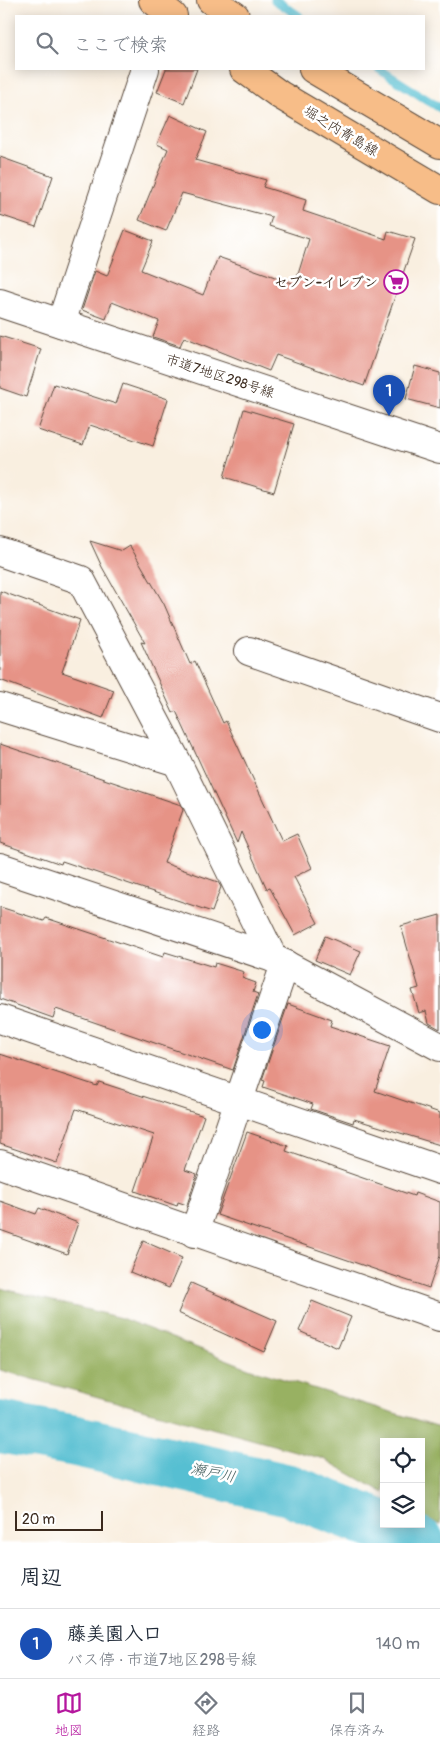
<!DOCTYPE html>
<html lang="ja">
<head>
<meta charset="utf-8">
<style>
  :root { --surface:#fff; --page:#f6f6f7; --text:#1f2937; --muted:#747a83; --line:#e0e1e3; --accent:#b5179e }
  body { margin:0; font-family:Pangolin,"Klee One",sans-serif; background:var(--page); color:var(--text) }
  .controls { position:absolute; right:15px; bottom:15px; display:grid; overflow:hidden; border-radius:0px; box-shadow:0 2px 12px #0003 }
  .controls button { width:45px; height:45px; display:grid; place-items:center; padding:0; border:0; border-bottom:1px solid var(--line); background:var(--surface); color:var(--text); font:25px sans-serif }
  .scale { position:absolute; left:15px; bottom:12px; width:88px; box-sizing:border-box; padding-left:5px; border:2px solid #3b2a1e; border-top:0; font-size:14px; line-height:18px; white-space:nowrap; color:#3b2a1e; -webkit-text-stroke:4px #fff; paint-order:stroke }
  .you { position:absolute; left:261px; top:1029px; width:18px; height:18px; margin:-12px; border:4px solid #fff; border-radius:50%; background:#1a73e8; box-shadow:0 0 0 8px #1a73e833 }
  .badge { display:grid; place-items:center; width:32px; height:32px; border-radius:50%; background:var(--accent); color:#fff; font-size:16px; font-weight:700 }
  .pin { position:absolute; translate:-50% -41px; filter:drop-shadow(0 1px 2px #0008) }
  .pin::after { content:''; position:absolute; top:26px; width:18px; height:15px; background:inherit; clip-path:polygon(0 0,100% 0,50% 100%) }
  .list { margin:0; padding:0; list-style:none }
  h2 { display:flex; justify-content:space-between; align-items:center; height:65px; margin:0; padding:0 20px; font-size:21px }
  h2 small { font-size:16px; font-weight:400; color:var(--muted) }
  .list li { display:grid; grid-template-columns:32px 1fr auto; gap:15px; align-items:center; box-sizing:border-box; height:70px; padding:0 20px; border-top:1px solid var(--line) }
  .list b { display:block; font-size:19px; white-space:nowrap }
  .list p { margin:0; font-size:16px; white-space:nowrap; color:var(--muted) }
  .list em { font-size:16px; font-style:normal; color:var(--muted) }
  .icon { flex:none; width:28px; height:28px; fill:none; stroke:currentColor; stroke-width:2; stroke-linecap:round; stroke-linejoin:round }
  .map { position:relative; flex:none; width:440px; height:1543px; overflow:hidden }
  .search { position:absolute; background:var(--surface); box-shadow:0 2px 12px #0003; left:15px; right:15px; top:15px; height:55px; display:flex; align-items:center; gap:12px; box-sizing:border-box; padding:0 18px; border-radius:0px; color:var(--muted); font-size:19px }
  .sheet { height:135px; background:var(--surface) }
  nav { display:flex; justify-content:space-around; align-items:center; box-sizing:border-box; height:70px; border-top:1px solid var(--line); background:var(--surface); font-size:14px; color:var(--muted) }
  nav a { display:grid; justify-items:center; gap:2px }
  nav .on { color:var(--accent) }
  .map>svg:first-child { display:block }
</style>
</head>
<body>
<div class="map">
<svg width="440" height="1543" viewBox="0 0 440 1543">
  <rect width="100%" height="100%" fill="#fff"/>
  <filter id="ink" filterUnits="userSpaceOnUse"><feTurbulence type="fractalNoise" baseFrequency=".02" numOctaves="2"/><feDisplacementMap in="SourceGraphic" scale="10" xChannelSelector="R" yChannelSelector="G"/><feConvolveMatrix kernelMatrix="1 2 1 2 8 2 1 2 1" color-interpolation-filters="sRGB"/></filter>
  <filter id="wash" filterUnits="userSpaceOnUse"><feTurbulence type="fractalNoise" baseFrequency=".0096" numOctaves="4" result="noise"/><feDisplacementMap in="SourceGraphic" scale="20" xChannelSelector="R" yChannelSelector="G"/><feGaussianBlur stdDeviation="1.12" result="paint"/><feColorMatrix in="noise" values="0 0 0 0 0 0 0 0 0 0 0 0 0 0 0 0 0 1.4 0 .05"/><feComposite in="paint" operator="in"/></filter>
  <g filter="url(#wash)">
    <rect width="100%" height="100%" fill="#f9efe0"/>
    <polygon fill="#98b162" stroke="#6a6e40" points="0,1288 121,1318 251,1369 440,1427 440,1525 421,1515 421,1442 384,1442 384,1493 324,1459 0,1370"/>
    <g fill="none" stroke-linecap="round" stroke-linejoin="round">
      <g stroke="#56bfd2" stroke-width="9">
        <polyline points="275,0 299,16"/>
        <polyline points="379,69 440,108"/>
      </g>
      <polyline stroke="#56bfd2" stroke-width="52" points="0,1427 76,1441 289,1490 403,1534 419,1543"/>
    </g>
    <g id="blocks">
      <g fill="#e69386">
        <polygon points="166,69 197,69 184,103 157,92"/>
        <polygon points="170,115 207,132 195,160 266,180 263,187 306,200 303,211 386,239 388,231 415,239 364,386 276,355 269,371 184,337 180,346 153,337 159,321 112,302 106,319 82,310 95,271 107,276 125,230 153,241 141,270 203,295 218,257 295,284 309,239 269,226 272,217 182,193 166,231 139,220 168,149 157,144"/>
        <polygon points="0,157 53,176 36,227 0,215"/>
        <polygon points="0,336 41,349 26,397 0,388"/>
        <polygon points="415,366 440,373 440,408 406,399"/>
        <polygon points="54,384 116,404 123,384 168,399 153,446 90,425 83,445 38,430"/>
        <polygon points="244,409 294,424 274,492 224,477"/>
        <polygon points="90,541 122,551 130,546 164,604 190,664 195,661 223,723 226,721 282,841 297,834 312,868 294,877 318,923 295,935 270,888 267,889 241,832 237,843 176,711 173,713 141,642 145,643 102,567"/>
        <polygon points="0,591 80,620 62,672 114,690 103,718 0,680"/>
        <polygon points="0,744 181,805 183,810 164,863 218,882 221,887 212,912 62,861 61,864 0,843"/>
        <polygon points="0,907 44,921 46,918 163,957 165,952 214,967 215,963 244,972 242,978 256,983 253,992 258,994 233,1070 56,1009 53,1018 0,999"/>
        <polygon points="440,915 440,1029 429,1023 426,1011 419,1013 412,990 419,988 401,926"/>
        <polygon points="325,936 361,951 350,975 315,960"/>
        <polygon points="288,1004 332,1020 330,1026 390,1046 375,1091 440,1113 440,1145 354,1119 353,1123 311,1109 313,1104 263,1087 265,1081 262,1080"/>
        <polygon points="0,1054 97,1086 99,1082 204,1116 185,1170 197,1174 187,1205 178,1202 177,1206 135,1191 154,1135 76,1109 57,1163 0,1144"/>
        <polygon points="247,1132 288,1146 286,1151 414,1196 415,1193 440,1202 440,1256 429,1288 217,1215"/>
        <polygon points="0,1201 36,1214 39,1208 78,1223 67,1254 0,1230"/>
        <polygon points="143,1241 182,1258 169,1288 130,1272"/>
        <polygon points="191,1283 277,1321 264,1352 178,1313"/>
        <polygon points="312,1301 351,1317 338,1348 299,1331"/>
      </g>
    </g>
  </g>
  <g filter="url(#ink)">
    <use href="#blocks" fill-opacity="0" stroke="#58483b" stroke-width="1"/>
    <g fill="none" stroke-linecap="round" stroke-linejoin="round">
      <g stroke="#58483b" stroke-width="30">
        <g id="minor">
          <polyline points="0,303 440,449"/>
          <polyline points="61,323 145,69"/>
          <polyline points="0,552 81,580 177,762 273,958"/>
          <polyline points="249,651 440,718"/>
          <polyline points="0,707 177,762"/>
          <polyline points="0,867 273,958 440,1047"/>
          <polyline points="0,1019 440,1170"/>
          <polyline points="0,1164 440,1317"/>
          <polyline points="194,1233 285,964"/>
        </g>
      </g>
      <g stroke="#58483b" stroke-width="30">
        <g id="major">
          <polyline points="153,0 173,16"/>
          <polyline points="211,0 235,16"/>
          <polyline points="244,69 280,95 440,190"/>
          <polyline points="313,69 440,144"/>
        </g>
      </g>
      <use href="#minor" stroke="#fff" stroke-width="28"/>
      <use href="#major" stroke="#f7bd88" stroke-width="28"/>
    </g>
  </g>
  <defs>
    <g id="supermarket-ring" transform="scale(1.25)"><circle r="9.5" fill="#fff" stroke="#b5179e" stroke-width="1.5"/><path d="M-6-5.5h2.5l.6 2H6L4.5 2H-2.5L-4.4-4H-6ZM-1.5 3.2a1.3 1.3 0 1 0 .1 0ZM3 3.2a1.3 1.3 0 1 0 .1 0Z" fill="#b5179e"/></g>
  </defs>
  <g fill-rule="evenodd">
    <use href="#supermarket-ring" x="396" y="282"/>
  </g>
  <g text-anchor="middle" dominant-baseline="central" stroke-width="5" stroke-linejoin="round" paint-order="stroke">
    <g font-size="14" fill="#3b2a1e" stroke="#fff">
      <text transform="translate(341 131) rotate(31)">堀之内青島線</text>
      <text transform="translate(220 376) rotate(18)">市道7地区298号線</text>
    </g>
    <g font-size="14" font-weight="bold" fill="#3b2a1e" stroke="#fff" text-anchor="end">
      <text x="378" y="282">セブン-イレブン</text>
    </g>
    <g font-size="15" font-style="italic" fill="#445e5d" stroke="#fff">
      <text transform="translate(213 1473) rotate(12)">瀬戸川</text>
    </g>
  </g>
</svg>
<div class="controls">
<button><svg class="icon" aria-label="locate" viewBox="0 0 24 24"><circle cx="12" cy="12" r="6"/><path d="M12 2v4M12 18v4M2 12h4M18 12h4"/></svg></button>
<button><svg class="icon" aria-label="layers" viewBox="0 0 24 24"><path d="M12 4l9 5-9 5-9-5zM3 14l9 5 9-5"/></svg></button>
</div>
<div class="scale">20 m</div>
<div class="you"></div>
<div class="pin badge" style="left:389px;top:416px;background:#1a4fb4">1</div>
<div class="search"><svg class="icon" aria-label="search" viewBox="0 0 24 24"><circle cx="10" cy="10" r="6"/><path d="M15 15l6 6"/></svg>ここで検索</div>
</div>
<section class="sheet">
<h2>周辺<small></small></h2>
<ul class="list">
<li><span class="badge" style="background:#1a4fb4">1</span><div><b>藤美園入口</b><p>バス停 · 市道7地区298号線</p></div><em>140 m</em></li>
</ul>
</section>
<nav>
<a class="on"><svg class="icon" aria-label="map" viewBox="0 0 24 24"><path d="M3 6l6-2 6 2 6-2v14l-6 2-6-2-6 2zM9 4v14M15 6v14"/></svg>地図</a>
<a><svg class="icon" aria-label="directions" viewBox="0 0 24 24"><path d="M12 3l9 9-9 9-9-9zM9 14v-3h6M13 9l2 2-2 2"/></svg>経路</a>
<a><svg class="icon" aria-label="saved" viewBox="0 0 24 24"><path d="M7 4h10v16l-5-4-5 4z"/></svg>保存済み</a>
</nav>
</body>
</html>
